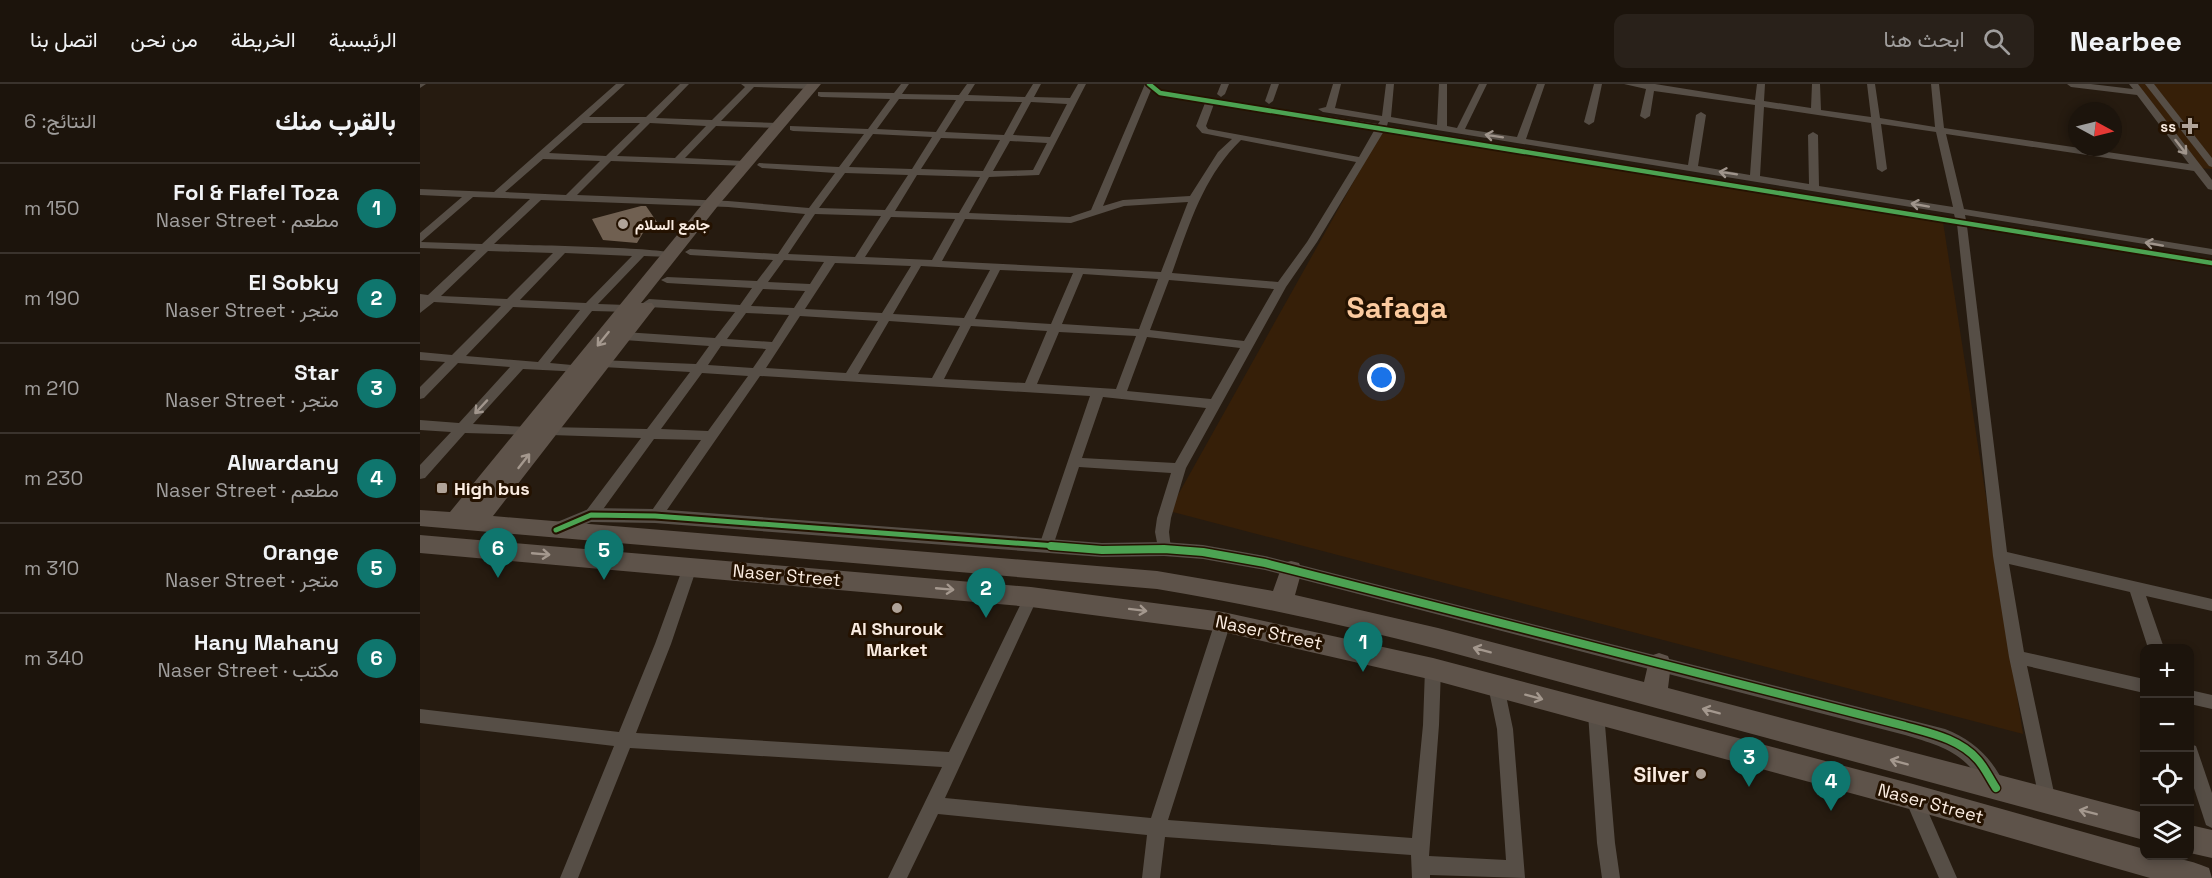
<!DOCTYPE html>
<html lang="ar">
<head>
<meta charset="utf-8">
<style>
  :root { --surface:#1c140c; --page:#29211a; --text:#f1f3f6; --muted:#a09e9d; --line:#3a332d; --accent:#0f766e }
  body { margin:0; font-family:"Space Grotesk",Vazirmatn,sans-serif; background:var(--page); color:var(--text); direction:rtl }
  .controls { position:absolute; right:18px; bottom:18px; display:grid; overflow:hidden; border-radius:12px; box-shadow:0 3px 9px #0003 }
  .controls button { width:54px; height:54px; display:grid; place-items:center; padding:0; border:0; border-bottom:2px solid var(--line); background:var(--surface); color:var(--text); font:30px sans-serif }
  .compass { position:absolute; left:1648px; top:18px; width:54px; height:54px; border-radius:50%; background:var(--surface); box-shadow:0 3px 9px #0003; rotate:97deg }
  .you { position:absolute; left:962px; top:294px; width:21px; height:21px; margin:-15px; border:4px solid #fff; border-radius:50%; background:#1a73e8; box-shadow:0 0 0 9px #1a73e833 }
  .badge { display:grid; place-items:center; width:39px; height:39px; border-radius:50%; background:var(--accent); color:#fff; font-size:20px; font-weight:700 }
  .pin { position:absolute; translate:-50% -50px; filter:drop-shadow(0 2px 3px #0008) }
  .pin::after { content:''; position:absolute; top:32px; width:21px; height:18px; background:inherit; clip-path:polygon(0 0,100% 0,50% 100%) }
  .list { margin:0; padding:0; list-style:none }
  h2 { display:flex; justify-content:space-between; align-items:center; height:78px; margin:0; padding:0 24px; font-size:26px }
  h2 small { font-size:20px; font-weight:400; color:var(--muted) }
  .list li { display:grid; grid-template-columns:39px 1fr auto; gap:18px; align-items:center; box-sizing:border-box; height:90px; padding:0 24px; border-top:2px solid var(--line) }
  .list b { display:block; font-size:22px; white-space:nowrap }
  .list p { margin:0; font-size:20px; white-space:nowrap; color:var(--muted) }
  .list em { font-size:20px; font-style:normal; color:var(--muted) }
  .icon { flex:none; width:33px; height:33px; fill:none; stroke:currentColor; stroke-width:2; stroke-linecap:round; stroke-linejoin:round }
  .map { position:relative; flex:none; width:1792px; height:794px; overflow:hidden; direction:ltr }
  header { display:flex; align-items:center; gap:36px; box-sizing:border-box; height:84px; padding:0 30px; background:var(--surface); border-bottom:2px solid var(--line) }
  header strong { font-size:28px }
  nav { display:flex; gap:33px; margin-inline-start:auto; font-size:21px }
  .search { width:420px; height:54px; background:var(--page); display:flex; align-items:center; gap:15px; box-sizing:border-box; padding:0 21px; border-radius:12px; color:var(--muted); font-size:22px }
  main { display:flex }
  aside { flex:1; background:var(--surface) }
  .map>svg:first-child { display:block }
</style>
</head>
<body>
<header>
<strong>Nearbee</strong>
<div class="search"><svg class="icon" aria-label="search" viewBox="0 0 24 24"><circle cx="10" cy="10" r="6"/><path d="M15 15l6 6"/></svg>ابحث هنا</div>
<nav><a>الرئيسية</a><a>الخريطة</a><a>من نحن</a><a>اتصل بنا</a></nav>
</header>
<main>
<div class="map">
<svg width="1792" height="794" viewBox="0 0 1792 794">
  <rect width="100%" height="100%" fill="#261b10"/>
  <g fill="#361f08">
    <polygon points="1718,0 1792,0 1792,85 1777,84"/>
    <polygon points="962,47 1523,138 1603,650 749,427"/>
  </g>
  <polygon fill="#706051" points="221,122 226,122 237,138 227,142 217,159 183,156 172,135"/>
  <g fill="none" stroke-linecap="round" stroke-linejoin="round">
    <g fill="#564e46" fill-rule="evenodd">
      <polygon points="0,0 6,0 0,4"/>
      <path d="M196 0H205L169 33H226L260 0H269L236 34 292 36 325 3 321 0H395L396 2 392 5 334 3 301 37 358 39 363 42 361 44 296 42 265 74 324 77 329 80 327 82 191 77 157 111 308 117 389 124 415 89 342 84 337 81 339 79 419 83 444 50 373 47 370 46V42L448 45 470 15 401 13 398 12V8L474 9 481 0H489L482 10 539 11 547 0H555L548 11 605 13 613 0H621L614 13 650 14 658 0H666L619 91 569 93 549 129 650 133 671 126 725 0H734L743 7 958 40 960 37 903 28 898 25 906 23 913 0H921L915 24 962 32 966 0H974L971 33 1017 41 1019 0H1027V42L1037 44 1059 0H1067L1045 45 1097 53 1117 0H1125L1106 55 1268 81 1276 31 1281 28 1286 31 1278 82 1330 91 1335 21 1234 7 1230 32 1225 35 1220 32 1226 5 1204 0H1235L1335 16 1337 0H1345L1344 17 1391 24 1392 0H1400L1401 26 1451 33 1447 0H1455L1460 34 1515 43 1511 0H1519L1524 44 1769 80 1717 11 1651 3 1647 0H1671L1713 5 1709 0H1718L1792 96V106L1788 105 1774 87 1526 50 1544 125 1792 165V171L1545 131 1546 136 1792 176V182L1547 142 1587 468 1792 515V527L1726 512 1744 564H1728L1710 508 1589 480 1604 568 1724 595V609L1607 582 1636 718 1633 724 1627 726 1621 724 1589 573 1573 472 1537 140 964 47 897 158 866 203 766 384 751 434 749 448 751 465 749 469H739L735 448 737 434 751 389 659 383 633 462 631 466H621L619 462 670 312 340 292 240 436H230L228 432 281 356 234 355 176 435H166L164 431 166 427 221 354 131 351 126 349 125 346 126 343 227 345 270 288 183 283 179 282 177 279 179 276 276 280 289 262 204 256 198 252 204 248 295 254 315 228 229 223 223 219 229 215 320 221 332 204 247 199 241 196 247 193 337 197 353 176 270 171 265 168 270 165 358 170 385 130 308 123 121 116 74 160C98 161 247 163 255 170L250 173 224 172 178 220 207 221 213 225 211 228 172 227 130 279 163 282 165 285 163 288 103 285 53 340 108 343 114 348 113 351 45 349 5 394 0 395V381L31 348 0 346V336L39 339 90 283 38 279 4 314 0 315V303L25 278 0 276V268L32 271 81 222 14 218 0 229V210L8 211 56 166 0 164V149L42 113 0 111V105L74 108ZM731 6 740 12 785 19 776 42 782 49 812 55 798 68 770 112 703 116 683 122ZM479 15 536 16 516 48 457 45ZM545 17 602 18 584 51 525 48ZM611 18 647 20 630 53 593 51ZM794 20 955 45 939 73 788 45 786 42ZM1344 23 1451 39 1457 85 1462 88 1467 85 1461 40 1516 48 1533 123 1399 102 1398 51 1393 48 1388 51 1389 100 1340 92ZM968 38 1534 130 1535 134 967 42ZM163 39H220L186 72 129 69ZM230 39 286 42 255 74 197 72ZM453 50 512 53 492 85 429 83ZM521 54 580 56 563 87 501 85ZM821 56 936 78 887 158 858 198 752 189C769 141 783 93 821 56ZM590 57 627 59 613 86 573 87ZM123 75 180 77 146 111 85 108ZM425 89 488 91 465 126 399 124ZM497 91 560 93 539 129 475 127ZM53 113 110 115 62 160 1 158ZM768 118 741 188 522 177 545 135 651 139 704 122ZM395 130 461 132 435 173 368 170ZM471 133 535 135 512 176 445 173ZM68 167 133 169 87 215 21 212ZM145 169 212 172 166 219 100 216ZM364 176 404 178 390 200 348 198ZM415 179 491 182 462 229 385 225ZM501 182 570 186 544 234 473 230ZM580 186 653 189 631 240 555 235ZM663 190 738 195 719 245 642 240ZM749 196 854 205 824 257 730 246ZM343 205 385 207 374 224 331 222ZM93 223 160 226 118 278 46 272ZM326 229 369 231 352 258 307 255ZM380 232 458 237 426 289 346 284ZM469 237 540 242 512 294 438 290ZM551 242 627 247 605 299 524 295ZM639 248 716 252 696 305 617 300ZM727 253 820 264 791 315 707 307ZM301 262 346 265 333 284 288 281ZM282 289 328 292 288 347 241 345ZM683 313 786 324 755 379 662 374Z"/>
      <polygon points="801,0 809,0 805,10 801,13 797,10"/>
      <polygon points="851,0 859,0 853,17 849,20 845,17"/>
      <polygon points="1174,0 1182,0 1174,38 1169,41 1164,38"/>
      <polygon points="1725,0 1734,0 1792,74 1792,83 1789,82"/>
      <polygon points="270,477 275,479 277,483 251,560 216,649 529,668 606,509 611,507 616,509 618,513 525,714 731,734 795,538 798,533 803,532 808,533 811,538 748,736 992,754 1003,641 1005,585 1007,580 1013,578 1019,580 1021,585 1019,641 1009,772 1086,776 1077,645 1068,602 1070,597 1076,595 1082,597 1084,602 1093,645 1105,794 1010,791 1010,794 992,794 991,771 745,753 740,794 722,794 727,751 518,730 487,794 468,794 522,683 210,664 158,794 140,794 194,662 0,639 0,625 199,648 235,560 263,483 265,479"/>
      <polygon points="1770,606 1792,611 1792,625 1770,620"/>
      <polygon points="1176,622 1182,624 1184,629 1195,759 1200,794 1182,794 1177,759 1168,629 1170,624"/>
      <polygon points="1770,660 1776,662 1792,709 1792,744 1786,741 1770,692"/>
      <polygon points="1493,705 1499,707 1537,794 1519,794 1484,713 1487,707"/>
    </g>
    <path fill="#564e46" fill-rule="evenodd" d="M171 424 235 425 682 459 744 458 783 461 845 472 1525 645C1554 656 1574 676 1586 704L1583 711 1576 714C1562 708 1559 692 1549 682 1532 664 1508 658 1485 651L845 486 783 475 744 472 682 473 235 439 171 438 136 453 130 451 127 446 130 441Z"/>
    <g fill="#5e534a" fill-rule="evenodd">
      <path d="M387 0H401L297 123 221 219H232L235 223 73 432 737 487 853 507 863 479 871 477 879 479 882 486 875 511 1018 544 1224 598 1230 572 1239 569 1248 572 1251 580 1248 604 1724 729V756L1018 565C925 541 832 521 737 505L0 442V426L30 428 285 117Z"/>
      <path d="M0 451 611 503 803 528 1013 574 1493 700 1724 765V772C1748 772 1768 775 1789 784L1792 794H1730L1493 726 1013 596 803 548 611 523 0 469Z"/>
      <polygon points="1770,741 1792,746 1792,774 1770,769"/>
    </g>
    <g stroke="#241201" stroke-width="8">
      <polyline id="cycleway-far2" points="729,0 740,9 1792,179"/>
    </g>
    <g stroke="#241201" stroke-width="9">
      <polyline id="cycleway-far1" points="136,446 171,431 235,432 649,463"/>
    </g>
    <g stroke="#241201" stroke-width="11">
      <path id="cycleway" d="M631 462 682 466 744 465 783 468 845 479 1485 642C1510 649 1540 655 1558 676 1565 684 1570 695 1576 704"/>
    </g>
    <use href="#cycleway-far2" stroke="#4ca352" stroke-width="4.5"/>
    <use href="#cycleway-far1" stroke="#4ca352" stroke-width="5"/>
    <use href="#cycleway" stroke="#4ca352" stroke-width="8"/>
  </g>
  <defs><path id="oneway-shaft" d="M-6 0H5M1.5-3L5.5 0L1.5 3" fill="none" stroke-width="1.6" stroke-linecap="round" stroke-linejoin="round" transform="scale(1.5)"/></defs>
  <g stroke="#a0958c">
    <use href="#oneway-shaft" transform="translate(1074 52) rotate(-171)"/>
    <use href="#oneway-shaft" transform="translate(1761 63) rotate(52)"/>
    <use href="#oneway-shaft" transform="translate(1308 89) rotate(-171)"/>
    <use href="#oneway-shaft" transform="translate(1500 121) rotate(-170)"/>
    <use href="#oneway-shaft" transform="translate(1734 160) rotate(-170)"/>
    <use href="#oneway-shaft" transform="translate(61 323) rotate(133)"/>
  </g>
  <g stroke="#a4988e">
    <use href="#oneway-shaft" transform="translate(183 255) rotate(129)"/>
    <use href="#oneway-shaft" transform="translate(104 377) rotate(-52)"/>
    <use href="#oneway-shaft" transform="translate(121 470) rotate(5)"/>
    <use href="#oneway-shaft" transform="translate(525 505) rotate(5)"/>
    <use href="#oneway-shaft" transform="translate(718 526) rotate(7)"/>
    <use href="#oneway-shaft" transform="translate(1062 566) rotate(-165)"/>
    <use href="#oneway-shaft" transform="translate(1114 613) rotate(15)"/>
    <use href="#oneway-shaft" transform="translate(1291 627) rotate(-165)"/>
    <use href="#oneway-shaft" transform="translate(1479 678) rotate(-165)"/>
    <use href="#oneway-shaft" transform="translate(1668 728) rotate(-166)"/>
  </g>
  <g fill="#b0a398" stroke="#241201" stroke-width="2">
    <path d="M1767 33h6v6h6v6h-6v6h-6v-6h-6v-6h6z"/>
    <circle cx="203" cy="140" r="6"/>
    <rect x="16" y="398" width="12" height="12" rx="3"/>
    <circle cx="477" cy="524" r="6"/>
    <circle cx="1281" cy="690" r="6"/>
  </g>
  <g text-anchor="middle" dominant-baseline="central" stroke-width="6" stroke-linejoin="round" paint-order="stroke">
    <g font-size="15" font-weight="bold" fill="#faece1" stroke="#241201" text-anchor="end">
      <text x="1756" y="42">ss</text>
      <text x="215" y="140" text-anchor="start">جامع السلام</text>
    </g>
    <g font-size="18" font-weight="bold" fill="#faece1" stroke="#241201" text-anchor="start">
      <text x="34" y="404">High bus</text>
      <text x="477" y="544" text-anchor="middle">Al Shurouk<tspan x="477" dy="21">Market</tspan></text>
    </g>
    <g font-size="18" fill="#faece1" stroke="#241201">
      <text transform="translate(367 491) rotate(5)">Naser Street</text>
      <text transform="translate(849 548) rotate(12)">Naser Street</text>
      <text transform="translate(1511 719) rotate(15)">Naser Street</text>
    </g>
    <g font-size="21" font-weight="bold" fill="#faece1" stroke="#241201" text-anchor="end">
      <text x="1269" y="690">Silver</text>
    </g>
    <g font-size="30" font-weight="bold" fill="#fbca9f" stroke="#241201">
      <text x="977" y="223">Safaga</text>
    </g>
  </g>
</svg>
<div class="controls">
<button>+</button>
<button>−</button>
<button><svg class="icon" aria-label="locate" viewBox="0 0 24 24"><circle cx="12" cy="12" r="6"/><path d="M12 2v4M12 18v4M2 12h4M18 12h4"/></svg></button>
<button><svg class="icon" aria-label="layers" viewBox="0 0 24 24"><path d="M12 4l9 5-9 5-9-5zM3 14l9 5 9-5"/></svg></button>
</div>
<svg class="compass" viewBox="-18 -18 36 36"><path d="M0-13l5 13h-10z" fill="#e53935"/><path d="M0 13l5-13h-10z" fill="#a09e9d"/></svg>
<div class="you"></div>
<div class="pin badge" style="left:943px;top:588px">1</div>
<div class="pin badge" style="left:566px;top:534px">2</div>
<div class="pin badge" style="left:1329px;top:703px">3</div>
<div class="pin badge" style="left:1411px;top:727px">4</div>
<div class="pin badge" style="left:184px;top:496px">5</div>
<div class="pin badge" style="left:78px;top:494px">6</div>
</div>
<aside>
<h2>بالقرب منك<small>النتائج: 6</small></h2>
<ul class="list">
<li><span class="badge">1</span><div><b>Fol &amp; Flafel Toza</b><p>مطعم · Naser Street</p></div><em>150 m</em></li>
<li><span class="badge">2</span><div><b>El Sobky</b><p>متجر · Naser Street</p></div><em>190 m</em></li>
<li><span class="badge">3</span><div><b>Star</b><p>متجر · Naser Street</p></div><em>210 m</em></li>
<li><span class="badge">4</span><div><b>Alwardany</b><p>مطعم · Naser Street</p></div><em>230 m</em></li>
<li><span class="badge">5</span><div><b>Orange</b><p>متجر · Naser Street</p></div><em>310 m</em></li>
<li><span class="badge">6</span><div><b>Hany Mahany</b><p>مكتب · Naser Street</p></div><em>340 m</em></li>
</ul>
</aside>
</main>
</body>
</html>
